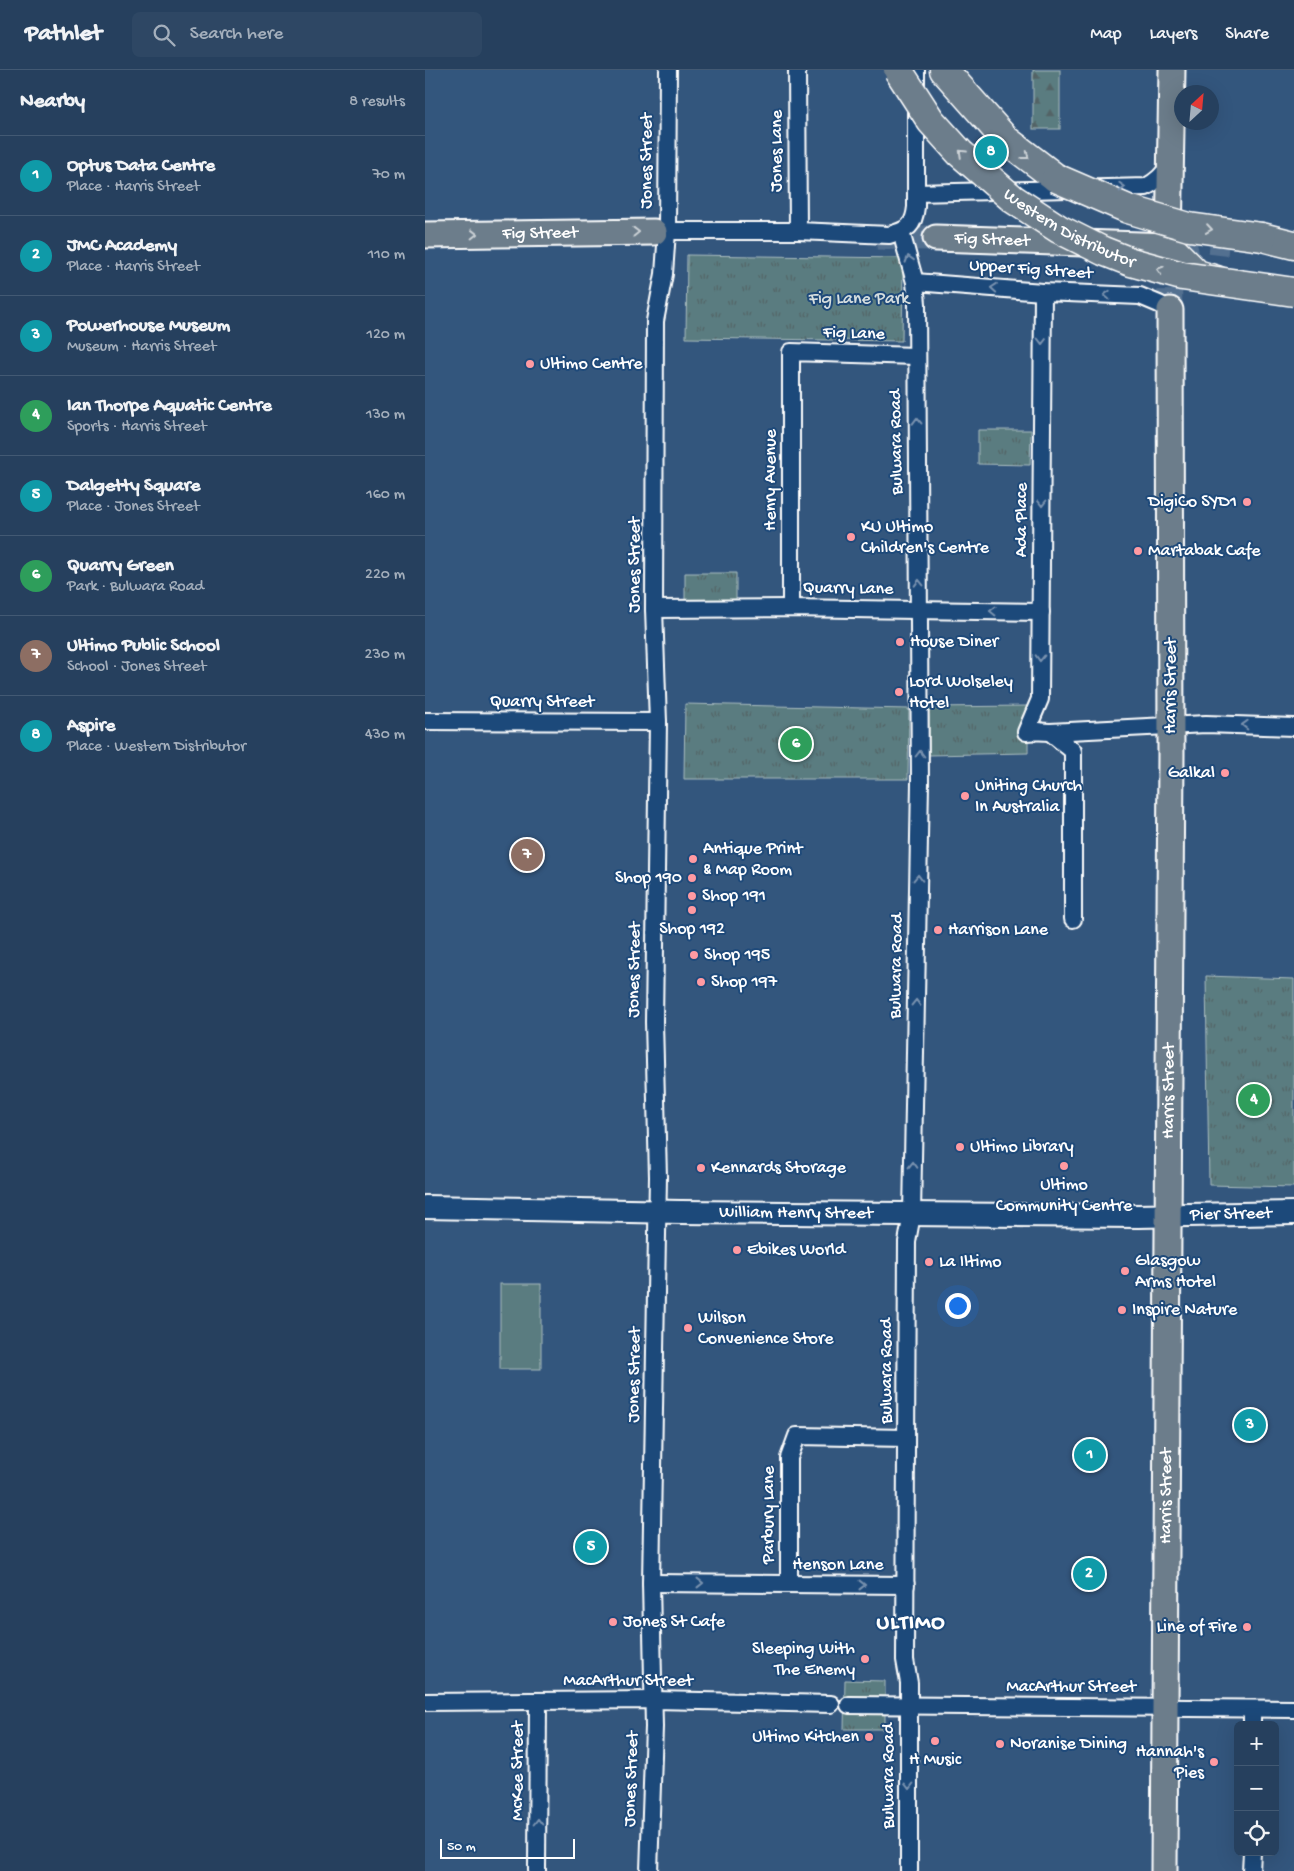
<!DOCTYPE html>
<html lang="en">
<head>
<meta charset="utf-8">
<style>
  :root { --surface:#26405e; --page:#2e4764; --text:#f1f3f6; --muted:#a4afbc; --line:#425973; --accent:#e797bd }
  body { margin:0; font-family:"Gochi Hand",sans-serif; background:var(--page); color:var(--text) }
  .controls { position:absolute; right:15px; bottom:15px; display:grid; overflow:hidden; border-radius:8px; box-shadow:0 5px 20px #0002 }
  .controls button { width:45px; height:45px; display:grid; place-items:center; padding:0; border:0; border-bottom:1px solid var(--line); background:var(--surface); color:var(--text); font:25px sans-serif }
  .compass { position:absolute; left:749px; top:15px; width:45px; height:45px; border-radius:50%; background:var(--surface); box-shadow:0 5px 20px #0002; rotate:26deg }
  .scale { position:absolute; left:15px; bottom:12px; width:135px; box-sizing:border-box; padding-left:5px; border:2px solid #fff; border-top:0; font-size:14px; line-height:18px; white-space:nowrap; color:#fff; -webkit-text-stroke:4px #1f4a7a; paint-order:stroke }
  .you { position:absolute; left:532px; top:1235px; width:18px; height:18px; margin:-12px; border:4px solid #fff; border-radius:50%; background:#1a73e8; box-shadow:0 0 0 8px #1a73e833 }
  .badge { display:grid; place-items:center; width:32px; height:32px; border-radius:50%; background:var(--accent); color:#fff; font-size:16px; font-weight:700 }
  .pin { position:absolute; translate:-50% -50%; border:2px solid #fff; box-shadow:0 1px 5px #0006 }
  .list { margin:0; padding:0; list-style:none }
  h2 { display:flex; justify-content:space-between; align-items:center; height:65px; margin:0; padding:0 20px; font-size:21px }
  h2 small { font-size:16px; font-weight:400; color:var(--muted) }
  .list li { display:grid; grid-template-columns:32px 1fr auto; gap:15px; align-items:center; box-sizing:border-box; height:80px; padding:0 20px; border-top:1px solid var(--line) }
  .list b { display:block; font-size:19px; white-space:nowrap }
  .list p { margin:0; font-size:16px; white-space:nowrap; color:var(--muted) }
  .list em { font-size:16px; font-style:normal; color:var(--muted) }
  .icon { flex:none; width:28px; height:28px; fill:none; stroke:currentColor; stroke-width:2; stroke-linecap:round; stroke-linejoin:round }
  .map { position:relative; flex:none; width:869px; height:1801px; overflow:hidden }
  header { display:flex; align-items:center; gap:30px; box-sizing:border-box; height:70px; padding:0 25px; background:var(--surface); border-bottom:1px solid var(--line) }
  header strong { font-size:24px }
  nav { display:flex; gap:28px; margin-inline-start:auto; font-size:18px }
  .search { width:350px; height:45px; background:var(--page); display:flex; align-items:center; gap:12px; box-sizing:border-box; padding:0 18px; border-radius:8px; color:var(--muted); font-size:19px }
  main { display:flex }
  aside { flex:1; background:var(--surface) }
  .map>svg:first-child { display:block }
</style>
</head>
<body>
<header>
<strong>Pathlet</strong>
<div class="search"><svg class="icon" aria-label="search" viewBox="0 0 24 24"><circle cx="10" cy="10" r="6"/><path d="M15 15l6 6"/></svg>Search here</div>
<nav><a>Map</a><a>Layers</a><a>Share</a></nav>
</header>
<main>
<aside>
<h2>Nearby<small>8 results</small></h2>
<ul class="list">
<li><span class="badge" style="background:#0f9aa8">1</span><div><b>Optus Data Centre</b><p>Place · Harris Street</p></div><em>70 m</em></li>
<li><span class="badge" style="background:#0f9aa8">2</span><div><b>JMC Academy</b><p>Place · Harris Street</p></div><em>110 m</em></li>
<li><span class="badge" style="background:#0f9aa8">3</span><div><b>Powerhouse Museum</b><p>Museum · Harris Street</p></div><em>120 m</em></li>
<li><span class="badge" style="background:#2e9e5b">4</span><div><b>Ian Thorpe Aquatic Centre</b><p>Sports · Harris Street</p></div><em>130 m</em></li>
<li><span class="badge" style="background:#0f9aa8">5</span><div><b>Dalgetty Square</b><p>Place · Jones Street</p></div><em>160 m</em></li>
<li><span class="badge" style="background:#2e9e5b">6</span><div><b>Quarry Green</b><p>Park · Bulwara Road</p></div><em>220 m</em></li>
<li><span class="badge" style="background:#8d6e63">7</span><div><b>Ultimo Public School</b><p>School · Jones Street</p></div><em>230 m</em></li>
<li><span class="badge" style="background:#0f9aa8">8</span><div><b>Aspire</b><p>Place · Western Distributor</p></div><em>430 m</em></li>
</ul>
</aside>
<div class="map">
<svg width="869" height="1801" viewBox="0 0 869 1801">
  <defs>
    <pattern id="forest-firs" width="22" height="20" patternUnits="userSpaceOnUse" patternTransform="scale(1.25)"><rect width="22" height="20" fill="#5a7c80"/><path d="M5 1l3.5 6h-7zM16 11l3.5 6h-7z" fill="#536466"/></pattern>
    <pattern id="park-tufts" width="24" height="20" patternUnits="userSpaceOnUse" patternTransform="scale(1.25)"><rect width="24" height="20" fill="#5a7c80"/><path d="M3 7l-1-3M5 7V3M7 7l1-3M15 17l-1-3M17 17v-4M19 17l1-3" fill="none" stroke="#536466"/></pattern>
  </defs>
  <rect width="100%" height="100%" fill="#33567d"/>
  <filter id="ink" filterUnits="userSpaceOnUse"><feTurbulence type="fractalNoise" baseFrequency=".02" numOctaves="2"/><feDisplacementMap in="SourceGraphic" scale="10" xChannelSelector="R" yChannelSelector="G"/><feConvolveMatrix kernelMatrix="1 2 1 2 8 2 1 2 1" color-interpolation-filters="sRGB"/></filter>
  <g filter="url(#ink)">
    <rect fill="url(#forest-firs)" stroke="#acbec0" x="608" y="0" width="27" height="59"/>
    <g fill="url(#park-tufts)" stroke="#acbec0">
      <polygon points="262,185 478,188 477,271 261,268"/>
      <polygon points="553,360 606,360 605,395 553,394"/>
      <polygon points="260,503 311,503 311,533 260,532"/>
      <polygon points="260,634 484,639 483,709 259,709"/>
      <polygon points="603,636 603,683 504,685 504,637"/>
      <polygon points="781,906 869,909 869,1117 784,1115"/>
      <polygon points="420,1610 460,1611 460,1659 419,1659"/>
    </g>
    <rect fill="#5a7c80" stroke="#acbec0" x="75" y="1214" width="41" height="85"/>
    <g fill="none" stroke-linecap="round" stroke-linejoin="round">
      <g stroke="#526f90" stroke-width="25" stroke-dasharray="25 12" stroke-linecap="butt">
        <polyline points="452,167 511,168"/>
        <polyline points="744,183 745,240"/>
      </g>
      <polyline stroke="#526f90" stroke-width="28" stroke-dasharray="28 14" stroke-linecap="butt" points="744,176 777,169 804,172"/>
      <g stroke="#fff" stroke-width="20">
        <g id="street">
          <polyline points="372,0 373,161"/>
          <path d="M491 123 721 117C732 111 738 105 745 94"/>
          <path d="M242 161H373L464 165C483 160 489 156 491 137V0"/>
          <polyline points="476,162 490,212 492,234 495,713 487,1144 482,1172 480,1590 484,1613 484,1801"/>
          <polyline points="490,212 618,222 715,226 734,234 745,240"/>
          <polyline points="366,538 366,282 491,286"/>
          <polyline points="229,539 366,538 616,542"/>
          <polyline points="0,651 233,652"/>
          <polyline points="605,661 625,662 781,654 869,657"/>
          <polyline points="614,661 601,662 615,629 618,222"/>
          <polyline points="625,662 648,681 648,849"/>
          <polyline points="226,1513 481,1515"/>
          <polyline points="364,1514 364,1388 372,1366 481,1368"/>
          <polyline points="0,1632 229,1630 406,1634"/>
          <polyline points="424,1635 869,1639"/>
          <polyline points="827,1655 827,1639"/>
          <polyline points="112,1801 113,1631"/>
          <polyline points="224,1801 229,1657 226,1513 233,1107 229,952 233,652 229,539 230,251 239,204 242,161 243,0"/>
          <polyline points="826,1801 827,1782"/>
        </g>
      </g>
      <g stroke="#fff" stroke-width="26">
        <g id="secondary">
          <path id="s1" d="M0 1137 255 1142 713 1146 869 1143"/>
        </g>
      </g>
      <g stroke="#fff" stroke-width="29">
        <g id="primary">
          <path id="s2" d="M0 165 229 162"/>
          <path id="s3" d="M511 168 744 176 747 0"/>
          <path id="s4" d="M739 1801 746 684 745 240"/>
        </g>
      </g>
      <g stroke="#fff" stroke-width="31">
        <g id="highway">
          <polyline points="519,0 580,69 631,108"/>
          <polyline points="837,167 869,175"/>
          <polyline points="744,176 772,204 792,210"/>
        </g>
      </g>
      <use href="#street" stroke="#1f4a7a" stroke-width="16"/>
      <use href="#secondary" stroke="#1f4a7a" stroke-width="22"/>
      <use href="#primary" stroke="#6c7d8b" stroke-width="25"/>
      <use href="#highway" stroke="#6c7d8b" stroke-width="28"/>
      <g stroke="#fff" stroke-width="31" stroke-linecap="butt">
        <g id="highway-bridge">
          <path id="s5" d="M473 0 506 51 535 83 588 129 634 159 678 181 706 192 757 206 869 222"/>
          <polyline points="631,108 703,139 764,157 837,167"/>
        </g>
      </g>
      <use href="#highway-bridge" stroke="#6c7d8b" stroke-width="28"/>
    </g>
    <defs><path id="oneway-chevron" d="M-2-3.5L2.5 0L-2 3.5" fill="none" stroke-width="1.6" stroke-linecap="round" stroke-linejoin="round" transform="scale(1.25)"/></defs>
    <g stroke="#ccd2d6">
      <use href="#oneway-chevron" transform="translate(537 83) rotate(-136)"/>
      <use href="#oneway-chevron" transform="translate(601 86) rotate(38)"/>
      <use href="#oneway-chevron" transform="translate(784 159) rotate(8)"/>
      <use href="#oneway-chevron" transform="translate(211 162) rotate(-1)"/>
      <use href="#oneway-chevron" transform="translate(49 164) rotate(-1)"/>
      <use href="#oneway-chevron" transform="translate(735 200) rotate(-164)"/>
    </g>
    <g stroke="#7992af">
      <use href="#oneway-chevron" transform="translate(697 117) rotate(-2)"/>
      <use href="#oneway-chevron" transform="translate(484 189) rotate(-107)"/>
      <use href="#oneway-chevron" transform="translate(569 218) rotate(-175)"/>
      <use href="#oneway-chevron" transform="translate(682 225) rotate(-177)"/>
      <use href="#oneway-chevron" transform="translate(617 271) rotate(90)"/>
      <use href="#oneway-chevron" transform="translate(492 351) rotate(-91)"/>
      <use href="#oneway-chevron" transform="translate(617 433) rotate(90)"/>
      <use href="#oneway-chevron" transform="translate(494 513) rotate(-91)"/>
      <use href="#oneway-chevron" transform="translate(568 541) rotate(-179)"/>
      <use href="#oneway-chevron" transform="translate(615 588) rotate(91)"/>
      <use href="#oneway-chevron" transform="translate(820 655) rotate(-178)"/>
      <use href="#oneway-chevron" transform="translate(495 684) rotate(-90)"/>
      <use href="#oneway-chevron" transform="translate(493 808) rotate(-89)"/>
      <use href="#oneway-chevron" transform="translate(491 933) rotate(-89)"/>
      <use href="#oneway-chevron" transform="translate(488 1095) rotate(-89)"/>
      <use href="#oneway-chevron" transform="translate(275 1513)"/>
      <use href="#oneway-chevron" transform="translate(437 1515)"/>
      <use href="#oneway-chevron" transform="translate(484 1716) rotate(90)"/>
      <use href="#oneway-chevron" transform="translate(113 1752) rotate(-90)"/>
    </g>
  </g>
  <g fill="#ff9aa2" stroke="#1f4a7a" stroke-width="2">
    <circle cx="105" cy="294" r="5"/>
    <circle cx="822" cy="432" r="5"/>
    <circle cx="426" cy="467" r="5"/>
    <circle cx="713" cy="481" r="5"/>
    <circle cx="475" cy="572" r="5"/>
    <circle cx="474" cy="622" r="5"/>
    <circle cx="800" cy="703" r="5"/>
    <circle cx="540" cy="726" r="5"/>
    <circle cx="268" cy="789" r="5"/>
    <circle cx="267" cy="808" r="5"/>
    <circle cx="267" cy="826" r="5"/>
    <circle cx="267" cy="840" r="5"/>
    <circle cx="513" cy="860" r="5"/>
    <circle cx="269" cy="885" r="5"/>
    <circle cx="276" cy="912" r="5"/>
    <circle cx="535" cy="1077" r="5"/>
    <circle cx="639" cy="1096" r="5"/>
    <circle cx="276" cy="1098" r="5"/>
    <circle cx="312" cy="1180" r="5"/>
    <circle cx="504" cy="1192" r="5"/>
    <circle cx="700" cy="1201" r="5"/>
    <circle cx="697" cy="1240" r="5"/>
    <circle cx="263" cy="1258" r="5"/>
    <circle cx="188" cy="1552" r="5"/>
    <circle cx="822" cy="1557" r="5"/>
    <circle cx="440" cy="1589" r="5"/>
    <circle cx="444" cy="1667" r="5"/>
    <circle cx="510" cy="1671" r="5"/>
    <circle cx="575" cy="1674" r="5"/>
    <circle cx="789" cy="1692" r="5"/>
  </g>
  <g text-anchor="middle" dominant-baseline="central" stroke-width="4" stroke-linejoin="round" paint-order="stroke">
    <g font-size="18" fill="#fff" stroke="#1f4a7a">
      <text transform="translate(352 81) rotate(-90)">Jones Lane</text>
      <text transform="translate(222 91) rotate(-90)">Jones Street</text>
      <text stroke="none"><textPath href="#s5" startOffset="238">Western Distributor</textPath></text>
      <text stroke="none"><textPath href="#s2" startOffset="115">Fig Street</textPath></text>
      <text stroke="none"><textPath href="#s3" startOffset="56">Fig Street</textPath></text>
      <text transform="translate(606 200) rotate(4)">Upper Fig Street</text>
      <text transform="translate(429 264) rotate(2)">Fig Lane</text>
      <text transform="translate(472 372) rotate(-91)">Bulwara Road</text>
      <text transform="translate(346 410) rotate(-90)">Henry Avenue</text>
      <text transform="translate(597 450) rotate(-90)">Ada Place</text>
      <text transform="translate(210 495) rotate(-90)">Jones Street</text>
      <text transform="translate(423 519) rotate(1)">Quarry Lane</text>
      <text transform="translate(746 616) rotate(-90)">Harris Street</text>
      <text x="117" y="632">Quarry Street</text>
      <text transform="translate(472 896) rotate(-89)">Bulwara Road</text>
      <text transform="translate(210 900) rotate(-89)">Jones Street</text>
      <text stroke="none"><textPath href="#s4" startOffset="780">Harris Street</textPath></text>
      <text stroke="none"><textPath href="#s1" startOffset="371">William Henry Street</textPath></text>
      <text stroke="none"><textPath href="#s1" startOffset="806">Pier Street</textPath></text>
      <text transform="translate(462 1301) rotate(-90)">Bulwara Road</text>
      <text transform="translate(210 1305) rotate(-89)">Jones Street</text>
      <text stroke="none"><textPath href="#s4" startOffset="375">Harris Street</textPath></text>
      <text transform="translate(344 1445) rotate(-90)">Parbury Lane</text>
      <text x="413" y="1495">Henson Lane</text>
      <text x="203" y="1611">MacArthur Street</text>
      <text x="646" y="1617">MacArthur Street</text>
      <text transform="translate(93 1701) rotate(-90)">McKee Street</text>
      <text transform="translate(464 1706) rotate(-90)">Bulwara Road</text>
      <text transform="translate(207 1709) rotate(-88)">Jones Street</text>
    </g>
    <g font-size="18" fill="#d6dedf" stroke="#1f4a7a">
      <text x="434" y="229">Fig Lane Park</text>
    </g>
    <g font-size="18" fill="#fff" stroke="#1f4a7a" text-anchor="start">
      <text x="115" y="294">Ultimo Centre</text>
      <text x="812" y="432" text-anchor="end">DigiCo SYD1</text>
      <text x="436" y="457">KU Ultimo<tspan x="436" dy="21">Children's Centre</tspan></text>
      <text x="723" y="481">Martabak Cafe</text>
      <text x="485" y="572">House Diner</text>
      <text x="484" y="612">Lord Wolseley<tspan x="484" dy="21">Hotel</tspan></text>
      <text x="790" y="703" text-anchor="end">Galkal</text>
      <text x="550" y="716">Uniting Church<tspan x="550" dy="21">In Australia</tspan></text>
      <text x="278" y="779">Antique Print<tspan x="278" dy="21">&amp; Map Room</tspan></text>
      <text x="257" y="808" text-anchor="end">Shop 190</text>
      <text x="277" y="826">Shop 191</text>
      <text x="267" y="859" text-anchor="middle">Shop 192</text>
      <text x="523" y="860">Harrison Lane</text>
      <text x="279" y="885">Shop 195</text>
      <text x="286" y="912">Shop 197</text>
      <text x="545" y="1077">Ultimo Library</text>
      <text x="286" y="1098">Kennards Storage</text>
      <text x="639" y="1115" text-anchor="middle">Ultimo<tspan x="639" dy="21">Community Centre</tspan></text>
      <text x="322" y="1180">Ebikes World</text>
      <text x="710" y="1191">Glasgow<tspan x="710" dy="21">Arms Hotel</tspan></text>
      <text x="514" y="1192">La Iltimo</text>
      <text x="707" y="1240">Inspire Nature</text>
      <text x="273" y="1248">Wilson<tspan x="273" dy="21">Convenience Store</tspan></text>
      <text x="198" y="1552">Jones St Cafe</text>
      <text x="812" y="1557" text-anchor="end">Line of Fire</text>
      <text x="430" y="1579" text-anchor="end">Sleeping With<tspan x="430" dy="21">The Enemy</tspan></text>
      <text x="434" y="1667" text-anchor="end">Ultimo Kitchen</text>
      <text x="585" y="1674">Noranise Dining</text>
      <text x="779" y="1682" text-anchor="end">Hannah's<tspan x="779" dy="21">Pies</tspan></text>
      <text x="510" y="1690" text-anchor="middle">H Music</text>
    </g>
    <g font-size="22" font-weight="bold" letter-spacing="1" fill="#fff" stroke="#1f4a7a">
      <text x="486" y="1554">ULTIMO</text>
    </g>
  </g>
</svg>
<div class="controls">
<button>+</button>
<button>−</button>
<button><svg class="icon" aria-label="locate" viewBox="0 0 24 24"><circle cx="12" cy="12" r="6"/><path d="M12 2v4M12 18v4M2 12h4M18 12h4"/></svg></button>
</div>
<svg class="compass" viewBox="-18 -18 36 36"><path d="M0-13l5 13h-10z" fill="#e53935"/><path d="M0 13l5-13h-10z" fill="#a4afbc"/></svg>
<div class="scale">50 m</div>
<div class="you"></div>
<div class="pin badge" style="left:665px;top:1385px;background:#0f9aa8">1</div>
<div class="pin badge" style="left:664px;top:1504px;background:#0f9aa8">2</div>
<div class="pin badge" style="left:825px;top:1355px;background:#0f9aa8">3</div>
<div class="pin badge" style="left:829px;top:1030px;background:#2e9e5b">4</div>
<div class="pin badge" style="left:166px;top:1477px;background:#0f9aa8">5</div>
<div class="pin badge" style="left:371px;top:674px;background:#2e9e5b">6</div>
<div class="pin badge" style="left:102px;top:785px;background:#8d6e63">7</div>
<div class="pin badge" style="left:566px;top:82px;background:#0f9aa8">8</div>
</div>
</main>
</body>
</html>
